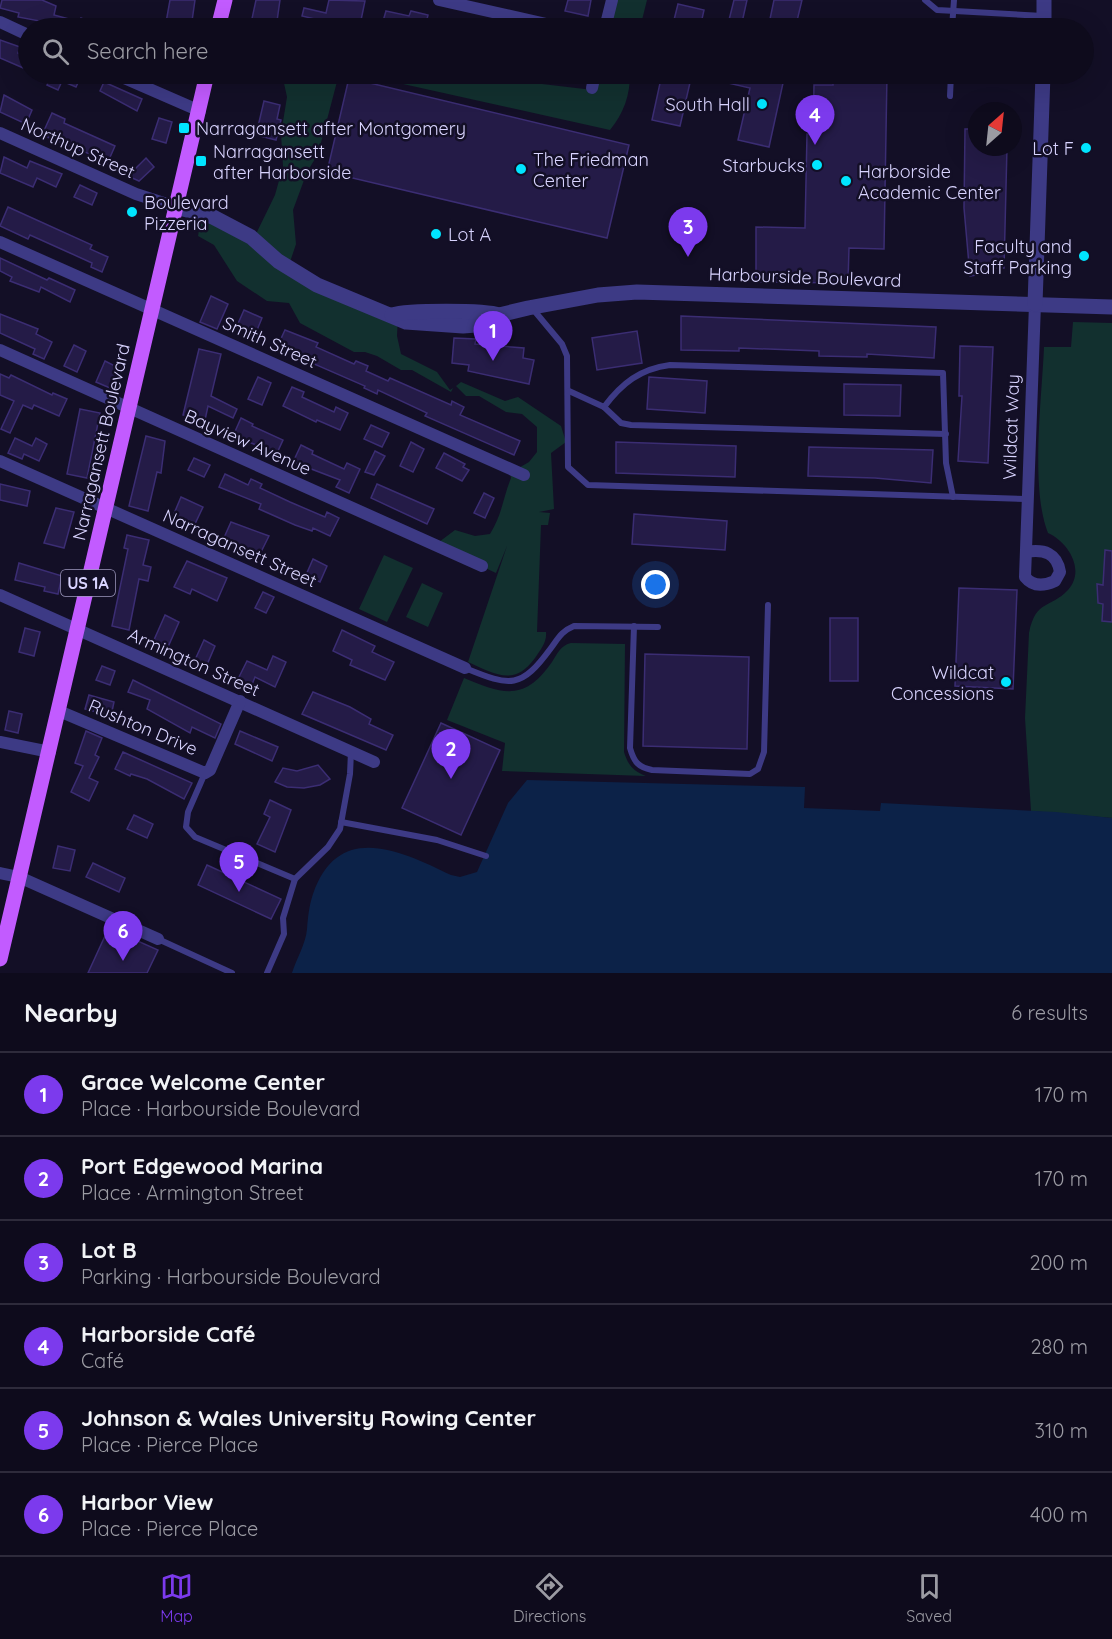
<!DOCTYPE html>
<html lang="en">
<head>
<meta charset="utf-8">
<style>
  :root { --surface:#0e0b1c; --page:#171425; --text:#f1f3f6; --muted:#9b9ba3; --line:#2e2b3b; --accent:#7c3aed }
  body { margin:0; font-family:Quicksand,sans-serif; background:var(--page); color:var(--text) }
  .compass { position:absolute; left:968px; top:102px; width:54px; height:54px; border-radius:50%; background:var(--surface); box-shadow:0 6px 24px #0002; rotate:27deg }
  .you { position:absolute; left:656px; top:585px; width:21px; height:21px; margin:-15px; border:4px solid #fff; border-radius:50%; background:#1a73e8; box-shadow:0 0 0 9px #1a73e833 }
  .badge { display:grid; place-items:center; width:39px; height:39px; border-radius:50%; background:var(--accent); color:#fff; font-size:20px; font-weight:700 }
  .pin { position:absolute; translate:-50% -50px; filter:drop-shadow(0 2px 3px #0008) }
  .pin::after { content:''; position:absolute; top:32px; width:21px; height:18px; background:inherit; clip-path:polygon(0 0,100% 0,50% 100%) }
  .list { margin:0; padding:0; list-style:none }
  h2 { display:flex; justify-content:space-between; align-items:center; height:78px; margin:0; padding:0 24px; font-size:26px }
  h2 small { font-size:20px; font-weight:400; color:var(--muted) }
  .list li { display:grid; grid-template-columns:39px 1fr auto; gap:18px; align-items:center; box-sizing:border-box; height:84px; padding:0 24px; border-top:2px solid var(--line) }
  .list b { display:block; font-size:22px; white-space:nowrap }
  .list p { margin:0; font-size:20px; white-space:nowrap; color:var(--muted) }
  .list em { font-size:20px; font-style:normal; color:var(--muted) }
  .icon { flex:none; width:33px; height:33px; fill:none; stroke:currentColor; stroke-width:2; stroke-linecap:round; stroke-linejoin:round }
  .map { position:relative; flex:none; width:1112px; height:973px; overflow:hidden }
  .search { position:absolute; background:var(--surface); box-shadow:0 6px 24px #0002; left:18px; right:18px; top:18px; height:66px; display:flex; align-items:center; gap:15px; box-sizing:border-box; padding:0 21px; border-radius:33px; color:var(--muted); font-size:22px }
  .sheet { height:582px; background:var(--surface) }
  nav { display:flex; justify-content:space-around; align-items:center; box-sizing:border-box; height:84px; border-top:2px solid var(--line); background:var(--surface); font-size:16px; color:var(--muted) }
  nav a { display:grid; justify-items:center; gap:3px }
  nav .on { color:var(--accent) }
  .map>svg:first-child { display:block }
</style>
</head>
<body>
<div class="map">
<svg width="1112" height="973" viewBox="0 0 1112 973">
  <rect width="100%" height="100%" fill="#130f26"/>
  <g fill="#12302f">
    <polygon points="613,0 647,0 640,28 607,28"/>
    <polygon points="282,74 339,74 318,154 307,172 293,210 296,244 289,265 398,315 397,336 401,354 437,372 450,390 453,388 451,392 412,370 401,370 377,356 365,352 354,352 300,323 289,303 267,301 237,281 214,245 198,236 202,213 255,236 275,195 283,166 281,134 287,97"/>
    <path d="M358 74H495L542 84 593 90 596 74H630C630 95 624 113 610 130Z"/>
    <path d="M1073 322 1112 323V818L1031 811 1025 718 1029 633C1036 599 1050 609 1068 590 1086 570 1068 542 1048 533 1030 488 1042 397 1044 347H1071Z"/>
    <path d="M461 382 505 401 518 397 561 426 566 442 551 453 554 509 539 512 550 513 548 525H541L537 632H546C547 642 541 649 535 658 514 687 495 674 468 662L507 546 496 573 435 545 455 530 475 536 490 534C502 515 503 498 511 478L510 473 529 462 537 452V427L522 414 506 412 479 396H466L456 386Z"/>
    <polygon points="384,555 413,568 387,622 359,609"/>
    <polygon points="422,583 443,593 428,627 406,617"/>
    <path d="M571 643 625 644 624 752C628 765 633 771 646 776L502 771 505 743 447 720 464 678C504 695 525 701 552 662 557 654 561 645 571 643Z"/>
  </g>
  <path fill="#0c2248" d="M527 780 805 787 804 808 880 811 881 803 1056 812 1112 818V973H292C296 960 306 943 307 929 308 917 309 906 313 894 338 821 400 850 451 875L460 877 477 872 508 803Z"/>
  <g fill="#241b47" stroke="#3b2d73" stroke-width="1.5">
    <polygon points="2,0 42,0 56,6 54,15 80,22 81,18 106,28 53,28 39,25 40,21 18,17 19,13 0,8"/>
    <polygon points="170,0 195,0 191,28 165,28"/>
    <polygon points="256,0 280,0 276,28 250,28"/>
    <polygon points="329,0 365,1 360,25 341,21 340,25 302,16 304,8 326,13"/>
    <polygon points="568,0 591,0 588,16 565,11"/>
    <polygon points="734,0 747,0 741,27 728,24"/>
    <polygon points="774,0 802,0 796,25 770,19"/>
    <polygon points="678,4 704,10 700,28 672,28"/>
    <polygon points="386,11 409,16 411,11 428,15 427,19 451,25 451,28 381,28"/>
    <polygon points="0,40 20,47 18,53 28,58 28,70 0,58"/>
    <polygon points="46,74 82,74 76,87 62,81 58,90 47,85 51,76"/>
    <polygon points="662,74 692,74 680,126 652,120"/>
    <polygon points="703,74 785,74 769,147 738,140 750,88 702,77"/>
    <polygon points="833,74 887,74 884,249 849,248 848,283 756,282 756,227 805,228 807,134 813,134 814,85 833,85"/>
    <polygon points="349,78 629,145 607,238 327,172"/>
    <polygon points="104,82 142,99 137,111 100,91"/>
    <polygon points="4,95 32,110 26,124 0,112"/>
    <polygon points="264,101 280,105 277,119 281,120 276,140 256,135"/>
    <polygon points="52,113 65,119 64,123 115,146 107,164 93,159 95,156 42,135"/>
    <polygon points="159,118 172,122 166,143 152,139"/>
    <polygon points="965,129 977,129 977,147 1007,147 1004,268 988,268 987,273 970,276 964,208"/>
    <polygon points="4,157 27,168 30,161 62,174 56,187 37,178 33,187 0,173"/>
    <polygon points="146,158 154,167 139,181 128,176"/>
    <polygon points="80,185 97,193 92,205 74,197"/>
    <polygon points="8,207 92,245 90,249 108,257 102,272 91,267 92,263 70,253 30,235 28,239 0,226"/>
    <polygon points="0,258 47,280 49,278 75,290 70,302 41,287 39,292 10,281 12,277 0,271"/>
    <polygon points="211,296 228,304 217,329 200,322"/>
    <polygon points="244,310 262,318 255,335 237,326"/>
    <polygon points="0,314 38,329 36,334 52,342 44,359 33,354 35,349 0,333"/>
    <polygon points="681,316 936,327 934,358 867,354 867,357 819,356 819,351 739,348 739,351 681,350"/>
    <polygon points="285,330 318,343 316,347 354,364 356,361 368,366 366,371 388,381 390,378 451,405 452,401 464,407 460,415 520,441 514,455 425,416 427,413 378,390 377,394 364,388 365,386 298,357 300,353 279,343"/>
    <polygon points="637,331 642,363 597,370 592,338"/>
    <polygon points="454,338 476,339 475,344 524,348 523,358 534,360 529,384 468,371 469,365 452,363"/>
    <polygon points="74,345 86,351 77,372 64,366"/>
    <polygon points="960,346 993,347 988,463 958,461 962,396 959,396"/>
    <polygon points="199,349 221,354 211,396 237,409 233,418 208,406 205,420 183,415"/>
    <polygon points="105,361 119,368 110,388 96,382"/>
    <polygon points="0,374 9,378 11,375 52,395 53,393 67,399 59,416 34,405 32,409 23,405 10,433 1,429 14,401 0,395"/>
    <polygon points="258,377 271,383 262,405 248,399"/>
    <polygon points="649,377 707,381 705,413 647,409"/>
    <polygon points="844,384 901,385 900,416 844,415"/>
    <polygon points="292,387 304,392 302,397 334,412 336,407 348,413 340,430 317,420 316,422 283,406"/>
    <polygon points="80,409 100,413 87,478 67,474"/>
    <polygon points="241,418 253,424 252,426 283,440 277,453 233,436"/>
    <polygon points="371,425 389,433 382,447 364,439"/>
    <polygon points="146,436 165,441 161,473 157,472 148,511 129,506"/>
    <polygon points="15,438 32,446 36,438 47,444 39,461 24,454 22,459 8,453"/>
    <polygon points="411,442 424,449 413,472 400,466"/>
    <polygon points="616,442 736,446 735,477 616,473"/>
    <polygon points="301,445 313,451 312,454 344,469 347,463 360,469 349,493 336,487 340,480 293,462"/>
    <polygon points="809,447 933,450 931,483 875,478 808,476"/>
    <polygon points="375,451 385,456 374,475 365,472"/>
    <polygon points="444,453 465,464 463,467 469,470 462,481 436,468"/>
    <polygon points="194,458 210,465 204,477 188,470"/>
    <polygon points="225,474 248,485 251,479 262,484 260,488 290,502 325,517 327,512 339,518 330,536 313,528 312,531 295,525 259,509 261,504 219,487"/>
    <polygon points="0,484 30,491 27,506 0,500"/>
    <polygon points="377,484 434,509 427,524 371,498"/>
    <polygon points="484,493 494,498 485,518 474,513"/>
    <polygon points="181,497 203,507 194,526 173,516"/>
    <polygon points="56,508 74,512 64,548 44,543"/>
    <polygon points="634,514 727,521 725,550 632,544"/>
    <polygon points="231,522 269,536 258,558 223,540"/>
    <polygon points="127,535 149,540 143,565 151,567 148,581 139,579 129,630 112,626 128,549 124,548"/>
    <polygon points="1105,550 1112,551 1112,622 1102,621 1103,604 1098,603 1097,584 1103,585"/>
    <polygon points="313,559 327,566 320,582 306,575"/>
    <polygon points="187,561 227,578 217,601 192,589 190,594 174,587"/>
    <polygon points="19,563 62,576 58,594 44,591 45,587 15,580"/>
    <polygon points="959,588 1017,590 1013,689 955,686"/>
    <polygon points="263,592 274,597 266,613 255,608"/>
    <polygon points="165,615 179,622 168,647 154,640"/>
    <rect x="830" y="618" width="28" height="63"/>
    <polygon points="25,628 40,632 34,656 19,652"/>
    <polygon points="342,630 375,646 372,652 394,662 385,680 350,665 352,660 333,651"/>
    <polygon points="204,640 215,646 206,667 194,662"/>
    <polygon points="645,654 749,657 747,749 643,746"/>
    <polygon points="273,656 286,662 275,687 255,677 251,687 237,681 247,661 267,670"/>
    <polygon points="102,666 115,671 110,685 96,680"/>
    <polygon points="133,680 221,724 215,738 192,727 190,733 147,709 150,700 128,692"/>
    <polygon points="313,692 350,707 371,719 369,724 393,735 386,750 302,714"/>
    <polygon points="89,695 114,702 111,716 85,709"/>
    <polygon points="9,711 22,714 18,733 5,730"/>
    <polygon points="441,723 500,750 461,835 402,808"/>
    <polygon points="86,731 102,738 95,755 99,757 89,778 98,782 89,801 71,792 83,766 75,763"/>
    <polygon points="240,731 278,747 272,761 235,744"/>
    <polygon points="123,752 192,783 184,799 147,779 131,774 130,776 115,769"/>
    <polygon points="318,765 330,779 320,785 304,788 287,787 275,782 283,768 297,771"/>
    <polygon points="270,800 291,810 275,852 257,844 270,817 264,814"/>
    <polygon points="134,815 153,824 147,838 127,829"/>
    <polygon points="58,846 75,850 70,871 53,868"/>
    <polygon points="93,863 125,878 119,892 86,877"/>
    <polygon points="207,865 281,899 271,919 198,885"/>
    <polygon points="122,934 158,950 147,973 88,973 105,936 118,942"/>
  </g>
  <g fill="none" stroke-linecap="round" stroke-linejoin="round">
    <g stroke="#3d3a85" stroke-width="6">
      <polyline points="925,0 937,10 1043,16"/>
      <polyline points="952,28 954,0"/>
      <polyline points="950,96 951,74"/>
      <polyline points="532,308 562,344 567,356 568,467 588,485 1026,499"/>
      <path d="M569 391 604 407C622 383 640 369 670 365L943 373 946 463 953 497"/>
      <polyline points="604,407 621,423 631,425 946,434"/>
      <path d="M634 626 630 748C634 762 638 767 652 770L750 774 758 769 764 752 768 605"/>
      <path d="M465 668C511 687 521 689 551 648 559 637 562 631 574 626L658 627"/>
      <polyline points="205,773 188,812 186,827 195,837 295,879"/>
      <polyline points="341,822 437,840 486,856"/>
      <polyline points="158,939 232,973"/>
      <polyline points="267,973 284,934 283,918 295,879 328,847 340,829 350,774 351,752"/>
    </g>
    <g stroke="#3d3a85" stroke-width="12">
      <polyline points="439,0 564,28"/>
      <polyline points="0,22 28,35"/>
      <polyline points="605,28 612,0"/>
      <polyline points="115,74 200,111"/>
      <polyline points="592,88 595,74"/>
      <polyline points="0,133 136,194 176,207"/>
      <polyline points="0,242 524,475"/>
      <polyline points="0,350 482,566"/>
      <polyline points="0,461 465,668"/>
      <path d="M1026 552C1044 549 1057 553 1060 572L1055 581C1044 586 1033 587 1025 577L1035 304"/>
      <polyline points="0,595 374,762"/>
      <polyline points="59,711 205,773 210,770 240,701"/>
      <polyline points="0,742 50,752"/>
      <polyline points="0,873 19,877 158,939"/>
    </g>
    <g stroke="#3d3a85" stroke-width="15">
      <polyline points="1044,28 1044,0"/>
      <polyline points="176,207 213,217 251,237 278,261 317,285 406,322 463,326 489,324 499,315 528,308 598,295 637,292 1112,307"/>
      <polyline points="1035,304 1043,74"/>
      <path d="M392 315C408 310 485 310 499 315"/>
    </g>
    <g stroke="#c25bff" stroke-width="15">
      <polyline points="218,28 225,0"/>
      <polyline points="0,959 207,74"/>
    </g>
  </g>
  <g fill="#00e5ff" stroke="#130f26" stroke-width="2">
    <circle cx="762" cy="104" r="6"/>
    <rect x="178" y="122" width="12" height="12" rx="3"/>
    <circle cx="1086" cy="148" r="6"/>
    <rect x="195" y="155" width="12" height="12" rx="3"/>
    <circle cx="817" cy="165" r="6"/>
    <circle cx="521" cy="169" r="6"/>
    <circle cx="846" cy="181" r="6"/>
    <circle cx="132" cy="212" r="6"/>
    <circle cx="436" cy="234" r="6"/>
    <circle cx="1084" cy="256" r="6"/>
    <circle cx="1006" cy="682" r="6"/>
  </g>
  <g text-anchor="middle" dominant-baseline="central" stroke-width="5" stroke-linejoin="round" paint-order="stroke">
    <rect fill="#130f26" stroke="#9e99be" stroke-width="1.5" x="61" y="570" width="54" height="26" rx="4.5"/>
    <g font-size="16" font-weight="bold" fill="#d9d4ff">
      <text x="88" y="583">US 1A</text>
    </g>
    <g font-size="18" fill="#d9d4ff" stroke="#130f26" text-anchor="start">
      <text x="750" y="104" text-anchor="end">South Hall</text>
      <text x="196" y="128">Narragansett after Montgomery</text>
      <text x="1074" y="148" text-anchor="end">Lot F</text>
      <text x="213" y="151">Narragansett<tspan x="213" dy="21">after Harborside</tspan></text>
      <text x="533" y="159">The Friedman<tspan x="533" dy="21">Center</tspan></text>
      <text x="805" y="165" text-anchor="end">Starbucks</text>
      <text x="858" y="171">Harborside<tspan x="858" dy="21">Academic Center</tspan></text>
      <text x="144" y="202">Boulevard<tspan x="144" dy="21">Pizzeria</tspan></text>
      <text x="448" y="234">Lot A</text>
      <text x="1072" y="246" text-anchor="end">Faculty and<tspan x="1072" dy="21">Staff Parking</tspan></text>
      <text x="994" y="672" text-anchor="end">Wildcat<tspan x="994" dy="21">Concessions</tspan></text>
    </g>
    <g font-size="18" fill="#d9d4ff" stroke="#130f26">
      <text transform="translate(78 148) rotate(24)">Northup Street</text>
      <text transform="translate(805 277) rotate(2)">Harbourside Boulevard</text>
      <text transform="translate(270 342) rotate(24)">Smith Street</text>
      <text transform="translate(1011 427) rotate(-88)">Wildcat Way</text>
      <text transform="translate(101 442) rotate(-77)">Narragansett Boulevard</text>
      <text transform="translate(248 442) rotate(24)">Bayview Avenue</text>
      <text transform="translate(240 548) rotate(24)">Narragansett Street</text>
      <text transform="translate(194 662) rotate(24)">Armington Street</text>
      <text transform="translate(143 727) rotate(23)">Rushton Drive</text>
    </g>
  </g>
</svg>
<svg class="compass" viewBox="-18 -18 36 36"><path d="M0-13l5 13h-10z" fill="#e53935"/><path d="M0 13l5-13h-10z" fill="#9b9ba3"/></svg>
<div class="you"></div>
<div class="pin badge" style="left:493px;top:361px">1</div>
<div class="pin badge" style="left:451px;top:779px">2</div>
<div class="pin badge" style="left:688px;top:257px">3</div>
<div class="pin badge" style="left:815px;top:145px">4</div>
<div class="pin badge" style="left:239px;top:892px">5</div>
<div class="pin badge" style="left:123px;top:961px">6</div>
<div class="search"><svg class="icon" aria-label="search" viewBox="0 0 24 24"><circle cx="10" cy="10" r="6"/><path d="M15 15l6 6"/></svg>Search here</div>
</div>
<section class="sheet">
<h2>Nearby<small>6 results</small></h2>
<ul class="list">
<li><span class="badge">1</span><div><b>Grace Welcome Center</b><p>Place · Harbourside Boulevard</p></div><em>170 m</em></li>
<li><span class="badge">2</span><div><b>Port Edgewood Marina</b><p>Place · Armington Street</p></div><em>170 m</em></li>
<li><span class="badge">3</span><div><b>Lot B</b><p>Parking · Harbourside Boulevard</p></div><em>200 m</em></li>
<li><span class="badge">4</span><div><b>Harborside Café</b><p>Café</p></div><em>280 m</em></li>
<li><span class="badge">5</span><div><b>Johnson &amp; Wales University Rowing Center</b><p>Place · Pierce Place</p></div><em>310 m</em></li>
<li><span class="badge">6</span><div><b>Harbor View</b><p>Place · Pierce Place</p></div><em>400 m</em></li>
</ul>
</section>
<nav>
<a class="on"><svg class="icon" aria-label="map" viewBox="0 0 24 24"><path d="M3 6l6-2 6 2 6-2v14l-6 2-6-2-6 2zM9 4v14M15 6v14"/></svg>Map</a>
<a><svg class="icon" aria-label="directions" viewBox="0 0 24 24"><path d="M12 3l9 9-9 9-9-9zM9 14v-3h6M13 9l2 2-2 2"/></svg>Directions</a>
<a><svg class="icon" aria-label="saved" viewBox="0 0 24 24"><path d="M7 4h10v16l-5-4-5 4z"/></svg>Saved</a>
</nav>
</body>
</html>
